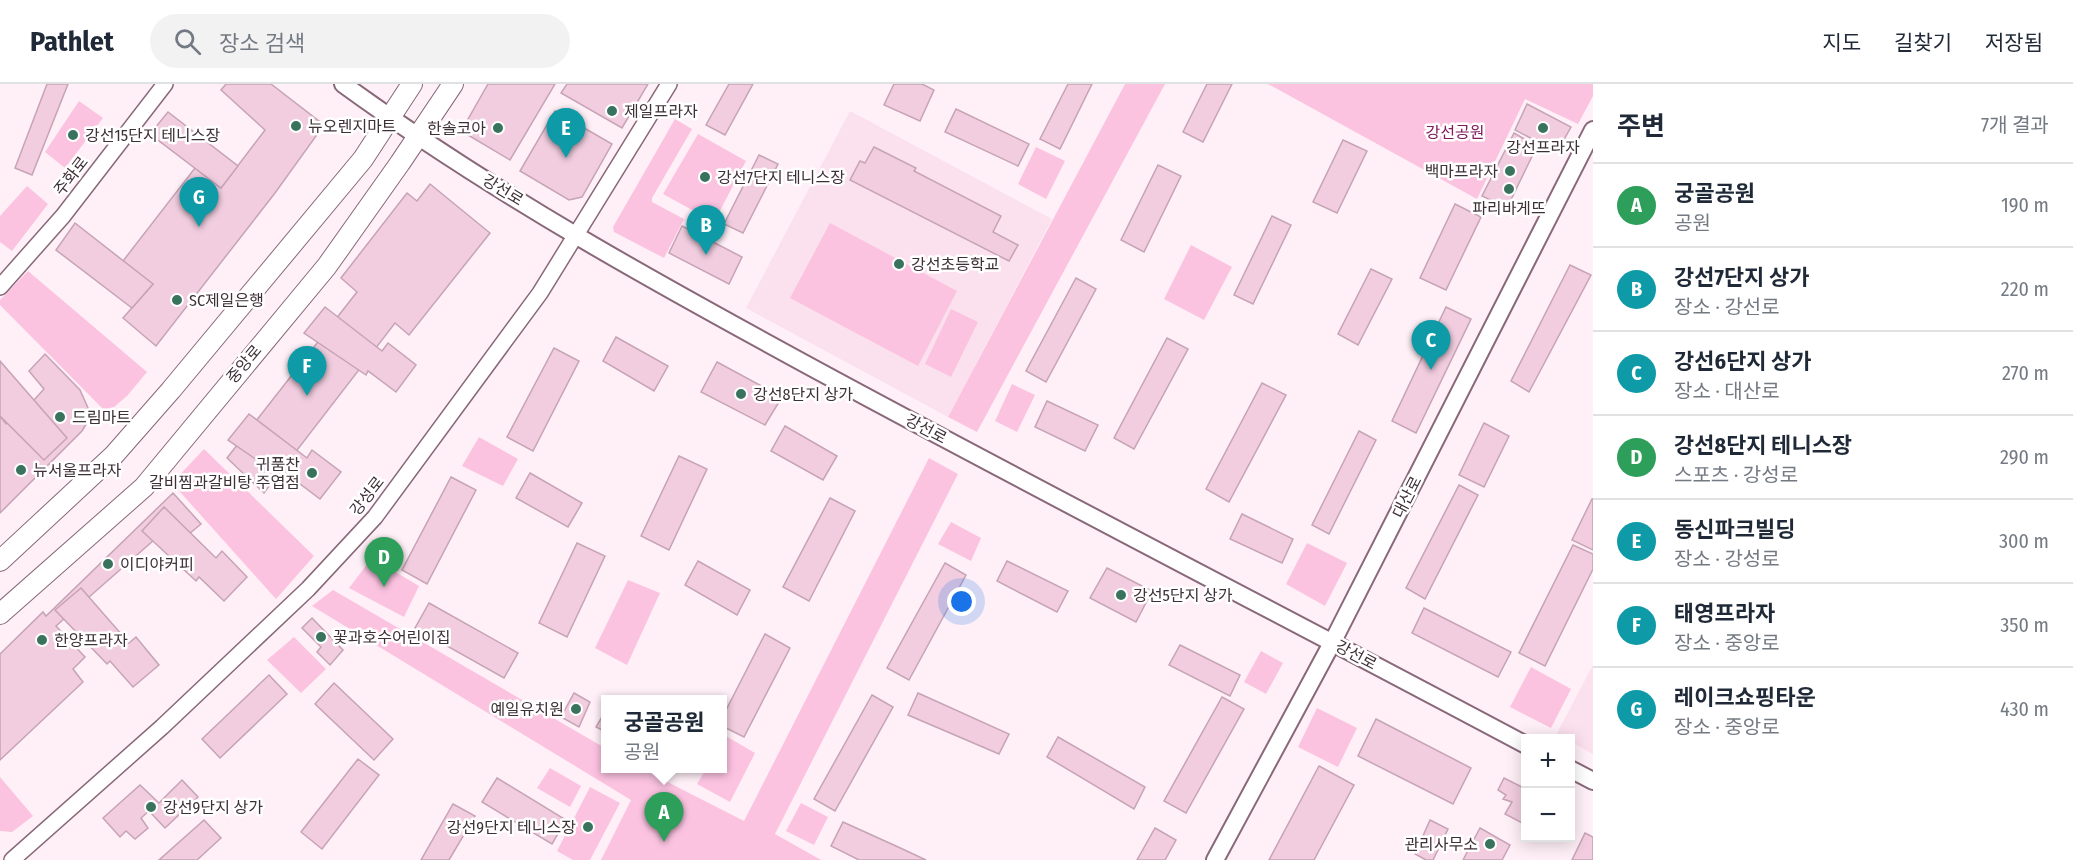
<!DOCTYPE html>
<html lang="ko">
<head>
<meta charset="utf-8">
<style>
  :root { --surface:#fff; --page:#f2f2f3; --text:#1f2937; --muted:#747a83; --line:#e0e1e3; --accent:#0f766e }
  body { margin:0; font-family:"Fira Sans Condensed","Noto Sans KR",sans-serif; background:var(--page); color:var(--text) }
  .controls { position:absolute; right:18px; bottom:18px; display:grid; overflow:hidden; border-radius:0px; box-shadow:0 3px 15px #0003 }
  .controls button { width:54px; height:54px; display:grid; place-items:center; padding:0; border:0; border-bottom:2px solid var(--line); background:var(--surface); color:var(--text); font:30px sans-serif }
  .you { position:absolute; left:962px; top:518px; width:21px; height:21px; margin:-15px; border:4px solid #fff; border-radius:50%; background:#1a73e8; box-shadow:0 0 0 9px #1a73e833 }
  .badge { display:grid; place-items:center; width:39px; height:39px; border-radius:50%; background:var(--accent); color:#fff; font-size:20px; font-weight:700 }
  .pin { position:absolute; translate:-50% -50px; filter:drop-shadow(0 2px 3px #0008) }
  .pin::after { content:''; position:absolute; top:32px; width:21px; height:18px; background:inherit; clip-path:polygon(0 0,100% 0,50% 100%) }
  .popup { position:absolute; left:601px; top:611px; width:126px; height:78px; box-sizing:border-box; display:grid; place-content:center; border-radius:0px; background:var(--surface); filter:drop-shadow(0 2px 4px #0005); font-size:20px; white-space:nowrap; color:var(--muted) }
  .popup b { font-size:22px; color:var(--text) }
  .popup::after { content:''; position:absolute; left:50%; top:100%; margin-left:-12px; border:12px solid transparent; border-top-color:var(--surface) }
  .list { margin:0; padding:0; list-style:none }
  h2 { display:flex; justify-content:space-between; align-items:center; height:78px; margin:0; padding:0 24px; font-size:26px }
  h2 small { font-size:20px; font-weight:400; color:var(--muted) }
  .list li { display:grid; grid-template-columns:39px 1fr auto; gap:18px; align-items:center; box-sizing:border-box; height:84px; padding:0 24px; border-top:2px solid var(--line) }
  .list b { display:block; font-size:22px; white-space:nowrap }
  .list p { margin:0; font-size:20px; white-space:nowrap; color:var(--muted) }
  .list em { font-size:20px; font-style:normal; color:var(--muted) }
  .icon { flex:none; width:33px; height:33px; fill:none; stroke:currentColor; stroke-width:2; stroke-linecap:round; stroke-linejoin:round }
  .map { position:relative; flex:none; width:1593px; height:776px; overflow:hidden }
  header { display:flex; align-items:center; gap:36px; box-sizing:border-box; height:84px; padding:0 30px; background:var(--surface); border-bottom:2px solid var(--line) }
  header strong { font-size:28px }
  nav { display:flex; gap:33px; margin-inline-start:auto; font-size:21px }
  .search { width:420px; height:54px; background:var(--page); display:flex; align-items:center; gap:15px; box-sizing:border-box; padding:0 21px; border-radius:33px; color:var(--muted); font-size:22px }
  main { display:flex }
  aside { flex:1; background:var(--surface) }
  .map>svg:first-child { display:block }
</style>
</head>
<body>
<header>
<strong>Pathlet</strong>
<div class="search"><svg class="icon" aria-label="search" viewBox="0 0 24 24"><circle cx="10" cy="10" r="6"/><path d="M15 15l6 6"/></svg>장소 검색</div>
<nav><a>지도</a><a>길찾기</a><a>저장됨</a></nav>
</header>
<main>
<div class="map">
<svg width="1593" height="776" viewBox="0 0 1593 776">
  <rect width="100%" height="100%" fill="#fff0f7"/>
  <g fill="#fbe0ed">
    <polygon points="850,27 1052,135 948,333 746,224"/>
    <polygon points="1593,581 1593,670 1571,658 1570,654 1563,654 1556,651"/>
  </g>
  <g fill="#fcc3e1">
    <polygon points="1125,0 1165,0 977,348 948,333"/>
    <polygon points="1268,0 1593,0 1593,12 1578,40 1525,15 1477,115"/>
    <polygon points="79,17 103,34 65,84 45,68"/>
    <polygon points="675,35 692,45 652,114 652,118 684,135 664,174 614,148 613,143"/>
    <polygon points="698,50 746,77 714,138 663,110"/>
    <polygon points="1036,63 1065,77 1046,115 1018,100"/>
    <polygon points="27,102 48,120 12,167 0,158 0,132"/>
    <polygon points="830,139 957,207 918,282 790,214"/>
    <polygon points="1191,161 1232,183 1204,236 1164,215"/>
    <polygon points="28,187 147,288 127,312 107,329 0,221 0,216"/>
    <polygon points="951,225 978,238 951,293 925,280"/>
    <polygon points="1012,300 1035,311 1017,348 995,337"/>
    <polygon points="479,353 518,375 503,402 462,382"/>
    <polygon points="204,365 314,472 276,515 172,399"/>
    <polygon points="929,374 958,390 775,750 821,776 601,776 631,716 312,522 333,506 605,664 606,684 642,685 744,737"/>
    <polygon points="951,438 981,454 971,477 938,460"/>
    <polygon points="1307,459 1347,479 1325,522 1286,500"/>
    <polygon points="372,474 419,502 404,533 349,504"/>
    <polygon points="628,496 660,509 627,581 595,564"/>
    <polygon points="294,553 326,585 301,609 267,576"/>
    <polygon points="1261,567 1283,579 1266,610 1244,598"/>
    <polygon points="1531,583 1571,605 1551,644 1510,623"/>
    <polygon points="1317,624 1357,644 1338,683 1298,663"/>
    <polygon points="724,651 755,669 730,718 697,700 706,685 722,684"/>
    <polygon points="550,684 581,702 570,723 537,704"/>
    <polygon points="0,693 33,732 12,748 0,747"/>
    <polygon points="590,703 620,719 590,776 573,776 557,767"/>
    <polygon points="801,719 828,733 814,761 786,747"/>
  </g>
  <g fill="#f1cddf" stroke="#c6a3b5" stroke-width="1.5">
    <polygon points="47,0 68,0 32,91 15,84"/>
    <polygon points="226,0 271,0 324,41 275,109 156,262 123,234 153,200 123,177 195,84 221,104 265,46 221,6"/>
    <polygon points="488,0 555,0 510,76 468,51 467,37"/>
    <polygon points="567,0 648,0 622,44 561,9"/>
    <polygon points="729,0 753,0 725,51 706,41"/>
    <polygon points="894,0 922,0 934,6 920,37 884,21"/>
    <polygon points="1068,0 1092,0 1060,65 1040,55"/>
    <polygon points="1207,0 1232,0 1203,58 1183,48"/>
    <polygon points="1527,20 1571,43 1557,68 1515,46"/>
    <polygon points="956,25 1029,60 1018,82 945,48"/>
    <polygon points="555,27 612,60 582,113 569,116 520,87"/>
    <polygon points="168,28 238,82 221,104 150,50"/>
    <polygon points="1514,49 1537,62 1507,124 1482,112"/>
    <polygon points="1343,56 1367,67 1337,129 1313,118"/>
    <polygon points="874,63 916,84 914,87 1001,132 993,148 1018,161 1009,177 850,96 860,77 865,79"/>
    <polygon points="759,71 778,80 743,149 724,140"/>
    <polygon points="1158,81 1181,92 1144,168 1121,156"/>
    <polygon points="430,100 490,149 409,251 395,239 264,409 227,374 357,208 341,194 407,109 417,117"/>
    <polygon points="1455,120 1481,133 1446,206 1420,194"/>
    <polygon points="1272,132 1291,141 1253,220 1234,211"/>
    <polygon points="75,139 153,200 132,224 56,166"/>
    <polygon points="682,142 742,173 729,200 669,169"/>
    <polygon points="1570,181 1591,191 1529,308 1511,297"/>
    <polygon points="1371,185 1392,195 1358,261 1338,250"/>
    <polygon points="1076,194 1096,205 1046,298 1026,287"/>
    <polygon points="325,223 382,267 388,259 416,281 396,308 368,287 366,291 304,249"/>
    <polygon points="1446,223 1471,235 1416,349 1392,337"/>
    <polygon points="616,253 668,282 654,307 603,277"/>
    <polygon points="1167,254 1188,265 1134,365 1114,354"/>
    <polygon points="554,264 579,277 533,367 507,353"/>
    <polygon points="45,270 80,306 88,324 88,337 82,347 0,429 0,332 6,340 34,316 44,305 29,287"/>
    <polygon points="0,277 67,354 44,376 0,332"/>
    <polygon points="717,278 782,313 765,341 701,308"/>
    <polygon points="1262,299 1286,311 1229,418 1206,405"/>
    <polygon points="1047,317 1098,341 1085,367 1035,343"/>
    <polygon points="249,330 307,374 312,366 341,388 320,415 292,394 290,399 228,356"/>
    <polygon points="1484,339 1509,352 1484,403 1459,391"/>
    <polygon points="785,342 837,372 823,396 771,367"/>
    <polygon points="1359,347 1376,356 1329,450 1312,441"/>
    <polygon points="679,372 707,385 669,466 641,452"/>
    <polygon points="530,389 582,419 568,443 516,414"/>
    <polygon points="451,393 476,406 427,500 402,486"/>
    <polygon points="1459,401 1478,411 1425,515 1406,504"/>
    <polygon points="173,409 201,440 183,455 170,442 56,542 85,573 73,585 83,598 0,676 0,570 43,528 46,532"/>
    <polygon points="830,414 855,427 809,517 783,503"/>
    <polygon points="1592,415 1593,415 1593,466 1572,456"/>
    <polygon points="164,423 216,474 222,467 247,493 224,517 199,493 196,497 142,447"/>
    <polygon points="1242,430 1293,455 1282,479 1230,455"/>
    <polygon points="577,459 605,472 567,553 539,539"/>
    <polygon points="1573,461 1593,470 1593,485 1545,582 1519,569"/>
    <polygon points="698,477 750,506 737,531 685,501"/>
    <polygon points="1007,477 1068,507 1057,528 997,497"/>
    <polygon points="945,479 966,491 909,596 887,584"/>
    <polygon points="1107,484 1152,507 1136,538 1090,514"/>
    <polygon points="81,504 129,559 136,553 159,581 133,603 110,577 107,580 55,526"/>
    <polygon points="429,519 518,569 504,594 415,544"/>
    <polygon points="1424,524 1511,568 1498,593 1412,549"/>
    <polygon points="312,534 343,566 330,581 317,568 321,563 302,544"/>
    <polygon points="765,550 790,564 744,653 722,642 722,634"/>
    <polygon points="1180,561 1240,591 1230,612 1169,581"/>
    <polygon points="269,591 287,610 220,674 202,655"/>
    <polygon points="334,599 393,655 374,676 315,620"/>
    <polygon points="574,609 590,618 579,643 561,633"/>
    <polygon points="918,609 1009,650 999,670 908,631"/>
    <polygon points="872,611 893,623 835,727 814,715"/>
    <polygon points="1222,613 1244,625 1186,729 1164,717"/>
    <polygon points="606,626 606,648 596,643"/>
    <polygon points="1376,635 1471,684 1453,720 1358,672"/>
    <polygon points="1058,653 1145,703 1134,725 1047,673"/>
    <polygon points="358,675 379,691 322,765 301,748"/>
    <polygon points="1319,682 1354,701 1314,776 1269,776"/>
    <polygon points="497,694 566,736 552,760 482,718"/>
    <polygon points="1504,694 1526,705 1526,741 1505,730 1512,718 1503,715 1506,711 1498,706"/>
    <polygon points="182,696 198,713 165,744 149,727 141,734 148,744 135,755 126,747 120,753 103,734 140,701 159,719"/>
    <polygon points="453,720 475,732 449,776 421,776"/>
    <polygon points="204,736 221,754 197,776 159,776"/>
    <polygon points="1430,736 1448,745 1433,776 1426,776 1415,770"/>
    <polygon points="843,738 896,762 926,776 859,776 831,762"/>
    <polygon points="1155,744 1176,756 1165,776 1137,776"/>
    <polygon points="1480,744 1510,761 1502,776 1463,776"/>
    <polygon points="1585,749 1593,753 1593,776 1572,776"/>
  </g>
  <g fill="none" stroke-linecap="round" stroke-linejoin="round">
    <g stroke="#886879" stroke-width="18">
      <g id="tertiary">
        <polyline points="0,203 63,132 165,0"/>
        <polyline points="12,776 162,643 308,505 375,433 540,209 669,0"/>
      </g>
    </g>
    <g stroke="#886879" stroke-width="20">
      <g id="secondary">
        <path d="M343 0C497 112 665 204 833 295 1063 419 1295 538 1526 661"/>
        <polyline points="1570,685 1593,697"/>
        <polyline points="1215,776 1332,559 1593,46"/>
      </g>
    </g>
    <g stroke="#886879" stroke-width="22">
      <g id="primary">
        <polyline points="0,477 114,371 171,306 363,75 412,0"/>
        <polyline points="0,530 144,403 327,182 400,79 453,0"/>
      </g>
    </g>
    <use href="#tertiary" stroke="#fff" stroke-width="15"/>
    <use href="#secondary" stroke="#fff" stroke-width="16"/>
    <use href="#primary" stroke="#fff" stroke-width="20"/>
  </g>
  <g fill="#39735d" stroke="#fff" stroke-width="2">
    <circle cx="612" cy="27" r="6"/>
    <circle cx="296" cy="42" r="6"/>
    <circle cx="498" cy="44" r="6"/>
    <circle cx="1543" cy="44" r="6"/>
    <circle cx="73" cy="51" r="6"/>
    <circle cx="1510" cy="87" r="6"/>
    <circle cx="705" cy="93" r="6"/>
    <circle cx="1509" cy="105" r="6"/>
    <circle cx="899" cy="180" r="6"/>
    <circle cx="177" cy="216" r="6"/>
    <circle cx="741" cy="310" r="6"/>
    <circle cx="60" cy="333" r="6"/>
    <circle cx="21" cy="386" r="6"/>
    <circle cx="312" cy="389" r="6"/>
    <circle cx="108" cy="480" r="6"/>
    <circle cx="1121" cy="511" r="6"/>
    <circle cx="321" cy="553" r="6"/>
    <circle cx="42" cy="556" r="6"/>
    <circle cx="576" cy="625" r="6"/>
    <circle cx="151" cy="723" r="6"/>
    <circle cx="588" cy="743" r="6"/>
    <circle cx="1490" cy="760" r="6"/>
  </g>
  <g text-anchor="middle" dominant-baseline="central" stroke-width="5" stroke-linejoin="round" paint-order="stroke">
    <g font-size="16" fill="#3e3037" stroke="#fff" text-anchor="start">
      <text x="624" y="27">제일프라자</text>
      <text x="308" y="42">뉴오렌지마트</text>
      <text x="486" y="44" text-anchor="end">한솔코아</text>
      <text x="85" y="51">강선15단지 테니스장</text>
      <text x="1543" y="63" text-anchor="middle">강선프라자</text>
      <text x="1498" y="87" text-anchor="end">백마프라자</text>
      <text x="717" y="93">강선7단지 테니스장</text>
      <text x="1509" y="124" text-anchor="middle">파리바게뜨</text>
      <text x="911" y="180">강선초등학교</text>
      <text x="189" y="216">SC제일은행</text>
      <text x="753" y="310">강선8단지 상가</text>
      <text x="72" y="333">드림마트</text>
      <text x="300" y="380" text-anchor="end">귀품찬<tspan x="300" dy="18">갈비찜과갈비탕 주엽점</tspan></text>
      <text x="33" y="386">뉴서울프라자</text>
      <text x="120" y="480">이디야커피</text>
      <text x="1133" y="511">강선5단지 상가</text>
      <text x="333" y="553">꽃과호수어린이집</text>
      <text x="54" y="556">한양프라자</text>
      <text x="564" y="625" text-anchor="end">예일유치원</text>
      <text x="163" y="723">강선9단지 상가</text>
      <text x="576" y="743" text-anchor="end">강선9단지 테니스장</text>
      <text x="1478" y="760" text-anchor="end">관리사무소</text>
    </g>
    <g font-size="16" fill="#811b5c" stroke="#fff">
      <text x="1455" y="48">강선공원</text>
    </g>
    <g font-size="16" fill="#3e3037" stroke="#fff">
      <text transform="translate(71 92) rotate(-52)">주화로</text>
      <text transform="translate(503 106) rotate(31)">강선로</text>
      <text transform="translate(244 280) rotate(-50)">중앙로</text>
      <text transform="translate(926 345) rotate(28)">강선로</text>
      <text transform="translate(367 412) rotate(-52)">강성로</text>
      <text transform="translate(1407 413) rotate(-63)">대산로</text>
      <text transform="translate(1356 571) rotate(28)">강선로</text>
    </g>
  </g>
</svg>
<div class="controls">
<button>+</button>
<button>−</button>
</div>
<div class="you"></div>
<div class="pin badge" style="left:664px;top:758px;background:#2e9e5b">A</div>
<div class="popup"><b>궁골공원</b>공원</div>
<div class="pin badge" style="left:706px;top:171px;background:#0f9aa8">B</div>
<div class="pin badge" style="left:1431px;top:286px;background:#0f9aa8">C</div>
<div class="pin badge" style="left:384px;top:503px;background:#2e9e5b">D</div>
<div class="pin badge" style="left:566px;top:74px;background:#0f9aa8">E</div>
<div class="pin badge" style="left:307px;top:312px;background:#0f9aa8">F</div>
<div class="pin badge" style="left:199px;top:143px;background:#0f9aa8">G</div>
</div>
<aside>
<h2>주변<small>7개 결과</small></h2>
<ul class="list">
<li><span class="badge" style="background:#2e9e5b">A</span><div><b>궁골공원</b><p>공원</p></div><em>190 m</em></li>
<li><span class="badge" style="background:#0f9aa8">B</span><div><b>강선7단지 상가</b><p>장소 · 강선로</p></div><em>220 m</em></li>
<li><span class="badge" style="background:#0f9aa8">C</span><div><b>강선6단지 상가</b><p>장소 · 대산로</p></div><em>270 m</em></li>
<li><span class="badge" style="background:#2e9e5b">D</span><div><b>강선8단지 테니스장</b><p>스포츠 · 강성로</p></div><em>290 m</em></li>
<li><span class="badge" style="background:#0f9aa8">E</span><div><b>동신파크빌딩</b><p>장소 · 강성로</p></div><em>300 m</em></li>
<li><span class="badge" style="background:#0f9aa8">F</span><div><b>태영프라자</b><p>장소 · 중앙로</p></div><em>350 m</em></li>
<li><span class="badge" style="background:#0f9aa8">G</span><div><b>레이크쇼핑타운</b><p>장소 · 중앙로</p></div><em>430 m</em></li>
</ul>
</aside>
</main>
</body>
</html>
